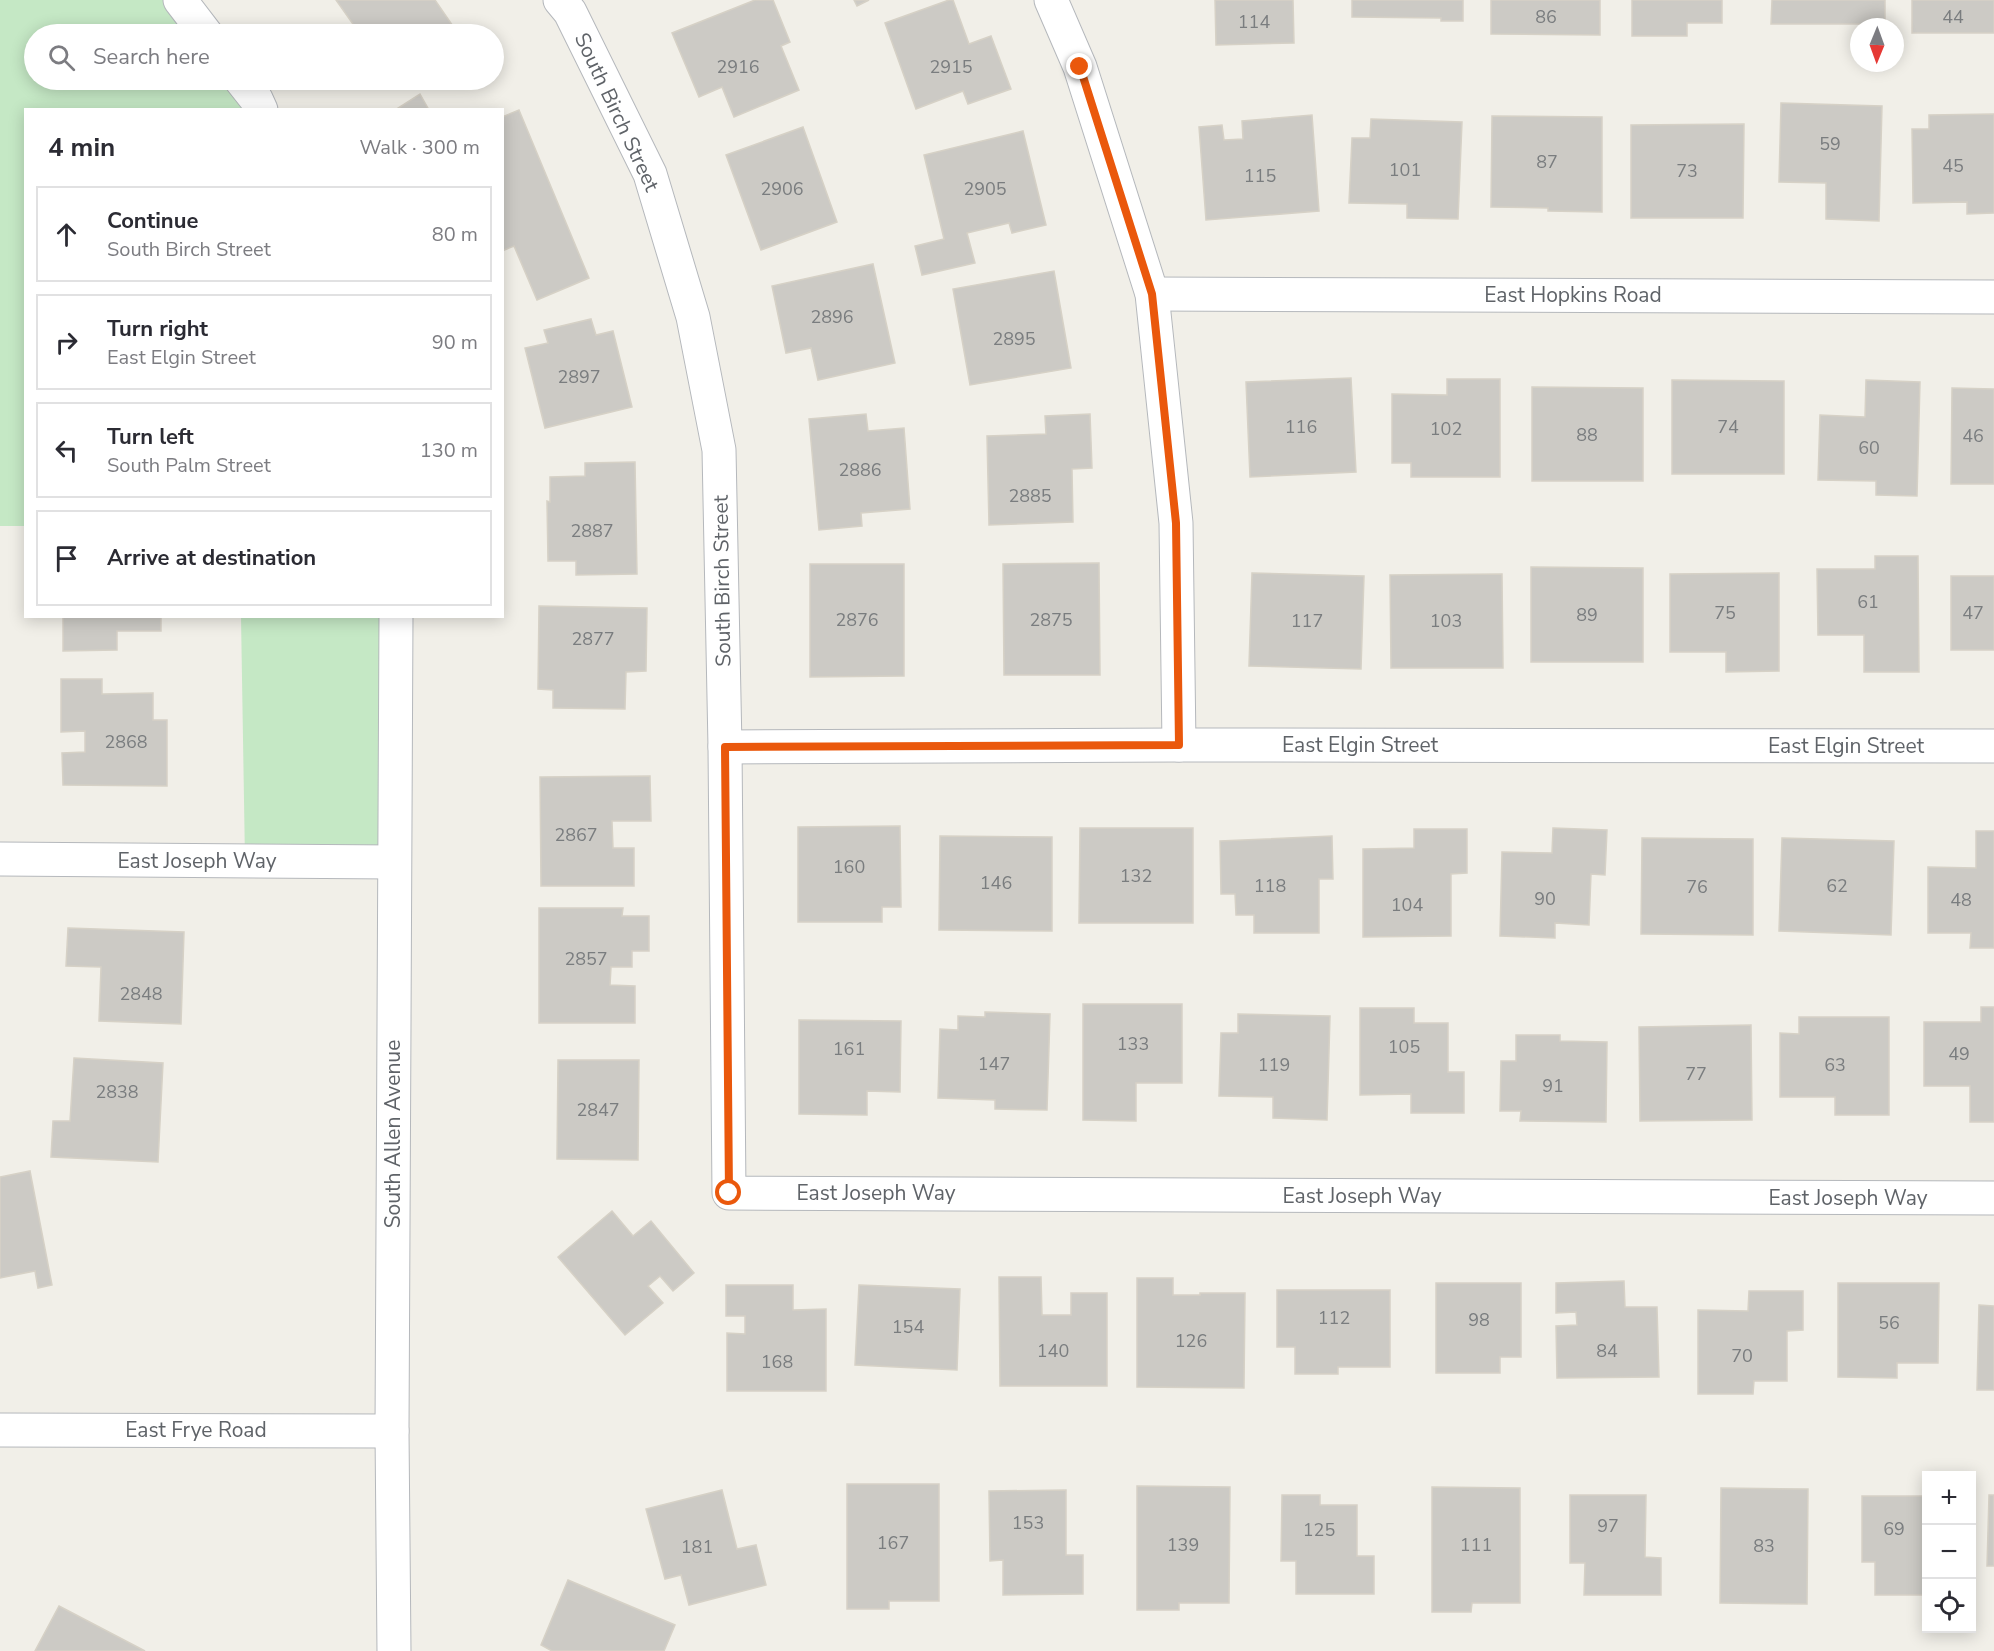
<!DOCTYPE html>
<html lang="en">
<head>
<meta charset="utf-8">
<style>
  :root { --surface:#fff; --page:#f2f2f3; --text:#2b2b33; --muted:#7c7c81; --line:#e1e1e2 }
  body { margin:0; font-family:"Nunito Sans",sans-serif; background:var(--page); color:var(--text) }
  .controls { position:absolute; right:18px; bottom:18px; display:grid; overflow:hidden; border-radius:0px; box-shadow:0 3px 15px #0003 }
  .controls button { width:54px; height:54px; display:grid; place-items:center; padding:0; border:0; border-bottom:2px solid var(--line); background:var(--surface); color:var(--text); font:30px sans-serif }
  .compass { position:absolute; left:1850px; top:18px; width:54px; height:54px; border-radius:50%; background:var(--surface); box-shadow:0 3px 15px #0003; rotate:181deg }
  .stop { position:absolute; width:18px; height:18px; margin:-14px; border:4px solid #ea580c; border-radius:50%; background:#fff }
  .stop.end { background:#ea580c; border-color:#fff; box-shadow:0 2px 6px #0008 }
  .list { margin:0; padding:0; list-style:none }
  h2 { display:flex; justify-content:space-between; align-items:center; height:78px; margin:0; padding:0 24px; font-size:26px }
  h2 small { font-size:20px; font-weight:400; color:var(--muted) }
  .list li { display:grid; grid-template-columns:39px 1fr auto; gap:18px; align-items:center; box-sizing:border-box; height:96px; margin:0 12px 12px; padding:0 12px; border:2px solid var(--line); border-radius:0px }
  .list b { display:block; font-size:22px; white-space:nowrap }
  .list p { margin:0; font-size:20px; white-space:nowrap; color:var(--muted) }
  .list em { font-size:20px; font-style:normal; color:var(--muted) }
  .icon { flex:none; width:33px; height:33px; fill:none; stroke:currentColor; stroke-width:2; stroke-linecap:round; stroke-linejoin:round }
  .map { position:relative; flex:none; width:1994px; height:1651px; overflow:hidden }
  .search { position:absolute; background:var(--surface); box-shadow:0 3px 15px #0003; left:24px; top:24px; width:480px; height:66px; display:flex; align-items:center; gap:15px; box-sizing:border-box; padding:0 21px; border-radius:33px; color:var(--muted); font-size:22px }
  .panel { position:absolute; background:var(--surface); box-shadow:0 3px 15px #0003; left:24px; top:108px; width:480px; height:510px; border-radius:0px }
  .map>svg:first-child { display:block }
</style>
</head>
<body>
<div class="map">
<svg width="1994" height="1651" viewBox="0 0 1994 1651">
  <rect width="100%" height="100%" fill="#f1efe8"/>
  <g fill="#c5e8c5">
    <polygon points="0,0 180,0 206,34 34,34 34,80 241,80 261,109 26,110 25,526 0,526"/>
    <polygon points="241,617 396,617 394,862 245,861"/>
  </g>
  <g fill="#cccac5" stroke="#d6d1c6" stroke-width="1.5">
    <polygon points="336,0 435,0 455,29 448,34 360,34"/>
    <polygon points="755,0 773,0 790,42 781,46 799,90 734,117 722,87 699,97 672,33"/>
    <polygon points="854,0 869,0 857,6"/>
    <polygon points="949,0 953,0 969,44 991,36 1011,89 968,104 963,91 916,109 885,23"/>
    <polygon points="1215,0 1293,0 1294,43 1216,45"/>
    <polygon points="1352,0 1463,0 1463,21 1441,21 1441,18 1352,17"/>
    <polygon points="1491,0 1600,0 1600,35 1491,34"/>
    <polygon points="1632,0 1722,0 1722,23 1687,23 1687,36 1632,36"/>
    <polygon points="1772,0 1885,0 1885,24 1771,24"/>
    <rect x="1912" y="0" width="82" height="33"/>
    <polygon points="420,94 429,110 395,110"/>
    <polygon points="1781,103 1882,106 1879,221 1826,219 1826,183 1779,182"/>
    <polygon points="519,110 589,278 537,300 514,246 502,251 502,117"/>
    <polygon points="1994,114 1994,213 1967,214 1967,202 1913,203 1912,129 1929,129 1929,115"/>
    <polygon points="1312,115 1319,211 1206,220 1199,127 1222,125 1224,140 1243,139 1242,121"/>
    <polygon points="1492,116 1602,117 1602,212 1548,211 1548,208 1491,207"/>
    <polygon points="1371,119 1462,122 1458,219 1407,218 1407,204 1349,203 1352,138 1370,138"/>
    <polygon points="1744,124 1743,218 1631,218 1631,125"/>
    <polygon points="803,127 837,222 761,250 726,155"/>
    <polygon points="1023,131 1046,225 1012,233 1009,223 967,233 975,263 922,275 915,246 944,239 924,155"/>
    <polygon points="873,264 895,363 818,380 811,348 786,353 772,286"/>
    <polygon points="1054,271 1071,368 970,385 953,289"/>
    <polygon points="591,319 596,335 613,331 632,407 545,428 525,348 548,343 544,330"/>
    <polygon points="1351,378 1356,472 1250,477 1246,382"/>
    <polygon points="1447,379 1500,379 1500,477 1411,477 1411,463 1392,463 1392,394 1447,395"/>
    <polygon points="1672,380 1784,381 1784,474 1672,474"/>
    <polygon points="1866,380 1920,382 1917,496 1876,495 1876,481 1818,480 1820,415 1865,417"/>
    <polygon points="1532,387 1643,388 1643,481 1532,481"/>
    <polygon points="1952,388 1994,389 1994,484 1951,484"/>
    <polygon points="866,414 868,431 904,428 910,509 861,513 862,526 819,530 809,419"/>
    <polygon points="1090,414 1092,468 1072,469 1073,522 989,525 987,436 1046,434 1045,416"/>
    <polygon points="635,462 637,574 576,575 576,561 548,561 547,501 550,502 550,477 585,476 585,463"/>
    <polygon points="1875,556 1918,556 1919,672 1864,672 1864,635 1818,635 1817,569 1875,569"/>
    <polygon points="1099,563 1100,675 1004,675 1003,564"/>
    <polygon points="810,564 904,564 904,676 810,677"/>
    <polygon points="1531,567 1643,568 1643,662 1531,662"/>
    <polygon points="1252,573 1364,576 1361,669 1249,666"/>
    <polygon points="1779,573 1779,671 1726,672 1726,652 1670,652 1670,574"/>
    <polygon points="1502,574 1503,668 1391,668 1390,575"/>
    <rect x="1951" y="576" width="43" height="74"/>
    <polygon points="539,606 647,608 646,671 626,672 625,709 553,708 553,690 538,689"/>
    <polygon points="63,616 161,616 161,631 117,631 117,650 63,651"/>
    <polygon points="61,679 102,679 102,694 153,693 153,720 167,720 167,786 63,785 62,753 85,752 85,731 61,732"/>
    <polygon points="650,776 651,821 612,821 613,848 634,848 634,886 541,886 540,777"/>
    <polygon points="900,826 901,907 882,907 882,922 798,922 798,827"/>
    <polygon points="1080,828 1193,828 1193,923 1079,923"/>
    <polygon points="1553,828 1607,830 1605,875 1591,874 1589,925 1555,923 1555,938 1500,936 1502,852 1552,853"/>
    <polygon points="1414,829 1467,829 1467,873 1451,874 1451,936 1363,937 1363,849 1414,848"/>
    <polygon points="1976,831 1994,831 1994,948 1970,948 1971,933 1928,933 1928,867 1976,868"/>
    <polygon points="940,836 1052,837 1052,931 939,930"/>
    <polygon points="1332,836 1333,879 1319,879 1319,933 1254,933 1254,915 1236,915 1235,894 1221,894 1220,841"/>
    <polygon points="1642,838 1753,839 1753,935 1641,934"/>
    <polygon points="1782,838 1894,841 1891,935 1779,931"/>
    <polygon points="539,908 623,908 622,916 649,916 649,951 632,951 632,967 611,967 610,985 635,986 635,1023 539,1023"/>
    <polygon points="68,928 184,932 181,1024 99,1021 101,967 66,966"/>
    <polygon points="1083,1004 1182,1004 1182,1083 1136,1083 1136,1121 1083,1120"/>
    <polygon points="1981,1007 1994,1007 1994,1122 1970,1122 1970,1086 1924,1086 1924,1022 1981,1022"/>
    <polygon points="1360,1008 1414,1008 1414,1023 1448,1023 1448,1072 1464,1072 1464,1113 1411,1113 1411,1094 1360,1095"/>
    <polygon points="985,1012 1050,1014 1047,1110 995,1109 995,1100 938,1098 940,1029 958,1030 958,1016 985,1017"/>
    <polygon points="1238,1014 1330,1016 1327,1120 1273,1118 1273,1097 1219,1096 1221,1033 1238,1033"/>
    <polygon points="1799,1017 1889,1017 1889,1115 1835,1115 1835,1097 1780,1097 1780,1033 1799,1034"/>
    <polygon points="799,1020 901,1021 900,1092 867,1091 867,1115 799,1114"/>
    <polygon points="1751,1025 1752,1120 1640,1121 1639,1027"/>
    <polygon points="1516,1035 1560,1035 1560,1041 1607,1042 1606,1122 1520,1121 1521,1111 1500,1111 1501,1061 1516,1061"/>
    <polygon points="74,1058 163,1063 158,1162 51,1157 53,1121 70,1121"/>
    <polygon points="558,1060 639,1060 638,1160 557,1159"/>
    <polygon points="30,1171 52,1285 38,1288 35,1271 0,1278 0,1177"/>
    <polygon points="612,1211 633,1236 651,1221 694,1273 673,1291 660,1276 648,1286 663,1303 625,1335 558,1257"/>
    <polygon points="999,1277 1041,1277 1042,1315 1071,1315 1071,1293 1107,1293 1107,1386 1000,1386"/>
    <polygon points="1137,1278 1173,1278 1173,1295 1200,1295 1200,1293 1245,1293 1244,1388 1137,1387"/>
    <polygon points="1624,1281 1625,1307 1657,1307 1659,1377 1557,1378 1556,1326 1577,1325 1576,1312 1556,1313 1556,1283"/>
    <polygon points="1436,1283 1521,1283 1521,1357 1500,1357 1500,1373 1436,1373"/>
    <polygon points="1838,1283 1939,1283 1938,1363 1897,1363 1897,1378 1838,1377"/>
    <polygon points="726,1285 793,1285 793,1310 826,1309 826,1391 727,1391 727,1333 745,1334 745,1316 726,1316"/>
    <polygon points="859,1285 960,1289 957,1370 855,1365"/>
    <polygon points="1277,1290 1390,1290 1390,1367 1338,1367 1338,1374 1295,1374 1295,1347 1277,1347"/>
    <polygon points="1749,1291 1803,1291 1803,1330 1787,1331 1787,1381 1754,1381 1753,1394 1698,1394 1698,1310 1748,1311"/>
    <polygon points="1979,1305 1994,1306 1994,1390 1977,1390"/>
    <polygon points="847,1484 939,1484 939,1601 889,1601 889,1609 847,1609"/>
    <polygon points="1137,1486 1230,1487 1229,1603 1179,1603 1179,1610 1137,1610"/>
    <polygon points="1432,1487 1520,1488 1520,1603 1472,1603 1471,1612 1432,1612"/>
    <polygon points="1721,1488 1808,1489 1807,1604 1720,1603"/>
    <polygon points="722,1490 737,1549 756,1545 766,1585 689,1605 681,1575 665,1579 646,1509"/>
    <polygon points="1066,1490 1066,1555 1083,1555 1083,1594 1003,1595 1003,1560 990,1561 989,1491"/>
    <polygon points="1282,1495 1320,1495 1320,1505 1357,1505 1357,1556 1374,1556 1374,1594 1296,1594 1296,1561 1281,1561"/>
    <polygon points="1570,1495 1646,1495 1645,1557 1661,1558 1661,1595 1584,1595 1585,1563 1570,1563"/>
    <polygon points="1989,1495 1994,1495 1994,1566 1987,1566"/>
    <polygon points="1862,1496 1926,1496 1926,1595 1875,1595 1875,1562 1862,1562"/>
    <polygon points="568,1580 675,1625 664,1651 552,1651 541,1645"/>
    <polygon points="59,1606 145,1651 35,1651"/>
  </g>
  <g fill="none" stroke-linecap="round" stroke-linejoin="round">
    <g stroke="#b5b8bc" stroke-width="35">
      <g id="minor">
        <polyline points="560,0 570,12 650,174 693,317 719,450 725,747 729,1193 1994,1198"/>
        <polyline points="1051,0 1080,67 1152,294 1176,523 1179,745"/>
        <polyline points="1152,294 1994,297"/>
        <polyline points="725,747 1179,745 1994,746"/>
        <polyline points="0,859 394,862"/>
      </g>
    </g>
    <g stroke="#b5b8bc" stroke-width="35">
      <g id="tertiary">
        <polyline points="180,0 206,34"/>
        <polyline points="241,80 256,99 261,110"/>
        <polyline points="0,1430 392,1431"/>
        <polyline points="394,1651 392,1431 396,616"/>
      </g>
    </g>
    <use href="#minor" stroke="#fff" stroke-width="33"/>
    <use href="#tertiary" stroke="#fff" stroke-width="33"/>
  </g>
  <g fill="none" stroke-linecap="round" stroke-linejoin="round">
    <polyline stroke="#ea580c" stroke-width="8" points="729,1193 725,747 1179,745 1176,523 1152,294 1080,67"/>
  </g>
  <g text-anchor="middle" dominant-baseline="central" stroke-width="4.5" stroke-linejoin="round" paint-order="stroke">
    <g font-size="18" fill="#7a7d7f">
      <text x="1546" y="17">86</text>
      <text x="1953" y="17">44</text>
      <text x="1254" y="22">114</text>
      <text x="738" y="67">2916</text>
      <text x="951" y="67">2915</text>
      <text x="1830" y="144">59</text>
      <text x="1547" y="162">87</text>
      <text x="1953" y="166">45</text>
      <text x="1405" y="170">101</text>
      <text x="1687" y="171">73</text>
      <text x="1260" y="176">115</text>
      <text x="782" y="189">2906</text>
      <text x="985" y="189">2905</text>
      <text x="832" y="317">2896</text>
      <text x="1014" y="339">2895</text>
      <text x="579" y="377">2897</text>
      <text x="1301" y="427">116</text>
      <text x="1728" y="427">74</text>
      <text x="1446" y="429">102</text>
      <text x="1587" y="435">88</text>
      <text x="1973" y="436">46</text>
      <text x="1869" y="448">60</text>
      <text x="860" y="470">2886</text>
      <text x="1030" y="496">2885</text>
      <text x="592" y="531">2887</text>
      <text x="1868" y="602">61</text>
      <text x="1725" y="613">75</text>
      <text x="1973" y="613">47</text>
      <text x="1587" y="615">89</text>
      <text x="857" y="620">2876</text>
      <text x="1051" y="620">2875</text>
      <text x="1307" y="621">117</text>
      <text x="1446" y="621">103</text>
      <text x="593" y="639">2877</text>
      <text x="126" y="742">2868</text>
      <text x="576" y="835">2867</text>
      <text x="849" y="867">160</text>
      <text x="1136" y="876">132</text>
      <text x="996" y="883">146</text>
      <text x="1270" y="886">118</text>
      <text x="1837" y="886">62</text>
      <text x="1697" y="887">76</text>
      <text x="1545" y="899">90</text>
      <text x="1961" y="900">48</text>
      <text x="1407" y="905">104</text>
      <text x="586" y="959">2857</text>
      <text x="141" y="994">2848</text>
      <text x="1133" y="1044">133</text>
      <text x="1404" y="1047">105</text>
      <text x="849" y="1049">161</text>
      <text x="1959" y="1054">49</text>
      <text x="994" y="1064">147</text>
      <text x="1274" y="1065">119</text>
      <text x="1835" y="1065">63</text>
      <text x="1696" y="1074">77</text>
      <text x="1553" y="1086">91</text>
      <text x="117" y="1092">2838</text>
      <text x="598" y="1110">2847</text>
      <text x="1334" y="1318">112</text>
      <text x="1479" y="1320">98</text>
      <text x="1889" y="1323">56</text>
      <text x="908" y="1327">154</text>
      <text x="1191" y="1341">126</text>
      <text x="1053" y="1351">140</text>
      <text x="1607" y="1351">84</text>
      <text x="1742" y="1356">70</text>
      <text x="777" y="1362">168</text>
      <text x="1028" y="1523">153</text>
      <text x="1608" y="1526">97</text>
      <text x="1894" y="1529">69</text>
      <text x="1319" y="1530">125</text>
      <text x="893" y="1543">167</text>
      <text x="1183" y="1545">139</text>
      <text x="1476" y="1545">111</text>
      <text x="1764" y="1546">83</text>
      <text x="697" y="1547">181</text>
    </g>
    <g font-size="21" fill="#5f6368" stroke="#fff">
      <text transform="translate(617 112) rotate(65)">South Birch Street</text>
      <text x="1573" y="295">East Hopkins Road</text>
      <text transform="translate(722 581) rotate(-91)">South Birch Street</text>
      <text x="1360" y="745">East Elgin Street</text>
      <text x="1846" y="746">East Elgin Street</text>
      <text x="197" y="861">East Joseph Way</text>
      <text transform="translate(393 1134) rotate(-90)">South Allen Avenue</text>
      <text x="876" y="1193">East Joseph Way</text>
      <text x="1362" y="1196">East Joseph Way</text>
      <text x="1848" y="1198">East Joseph Way</text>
      <text x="196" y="1430">East Frye Road</text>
    </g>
  </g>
</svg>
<div class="controls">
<button>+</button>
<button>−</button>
<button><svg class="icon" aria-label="locate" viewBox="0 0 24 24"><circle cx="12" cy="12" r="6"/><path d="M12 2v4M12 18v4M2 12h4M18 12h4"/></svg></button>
</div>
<svg class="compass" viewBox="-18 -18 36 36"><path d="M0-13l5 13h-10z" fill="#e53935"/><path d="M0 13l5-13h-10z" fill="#7c7c81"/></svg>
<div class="stop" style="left:729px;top:1193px"></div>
<div class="stop end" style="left:1080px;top:67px"></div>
<div class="search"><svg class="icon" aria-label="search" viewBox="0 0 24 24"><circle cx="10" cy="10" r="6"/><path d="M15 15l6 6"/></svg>Search here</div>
<section class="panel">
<h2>4 min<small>Walk · 300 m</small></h2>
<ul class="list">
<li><svg class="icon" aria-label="ahead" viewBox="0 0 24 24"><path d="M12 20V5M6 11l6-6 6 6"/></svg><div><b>Continue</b><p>South Birch Street</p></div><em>80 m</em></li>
<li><svg class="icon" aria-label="right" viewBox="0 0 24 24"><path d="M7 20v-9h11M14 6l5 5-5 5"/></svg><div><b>Turn right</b><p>East Elgin Street</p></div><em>90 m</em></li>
<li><svg class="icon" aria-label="left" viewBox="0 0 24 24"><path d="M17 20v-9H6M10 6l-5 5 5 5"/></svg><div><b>Turn left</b><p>South Palm Street</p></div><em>130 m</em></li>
<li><svg class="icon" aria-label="arrive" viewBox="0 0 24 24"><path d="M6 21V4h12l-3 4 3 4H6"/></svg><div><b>Arrive at destination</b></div></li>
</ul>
</section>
</div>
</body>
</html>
